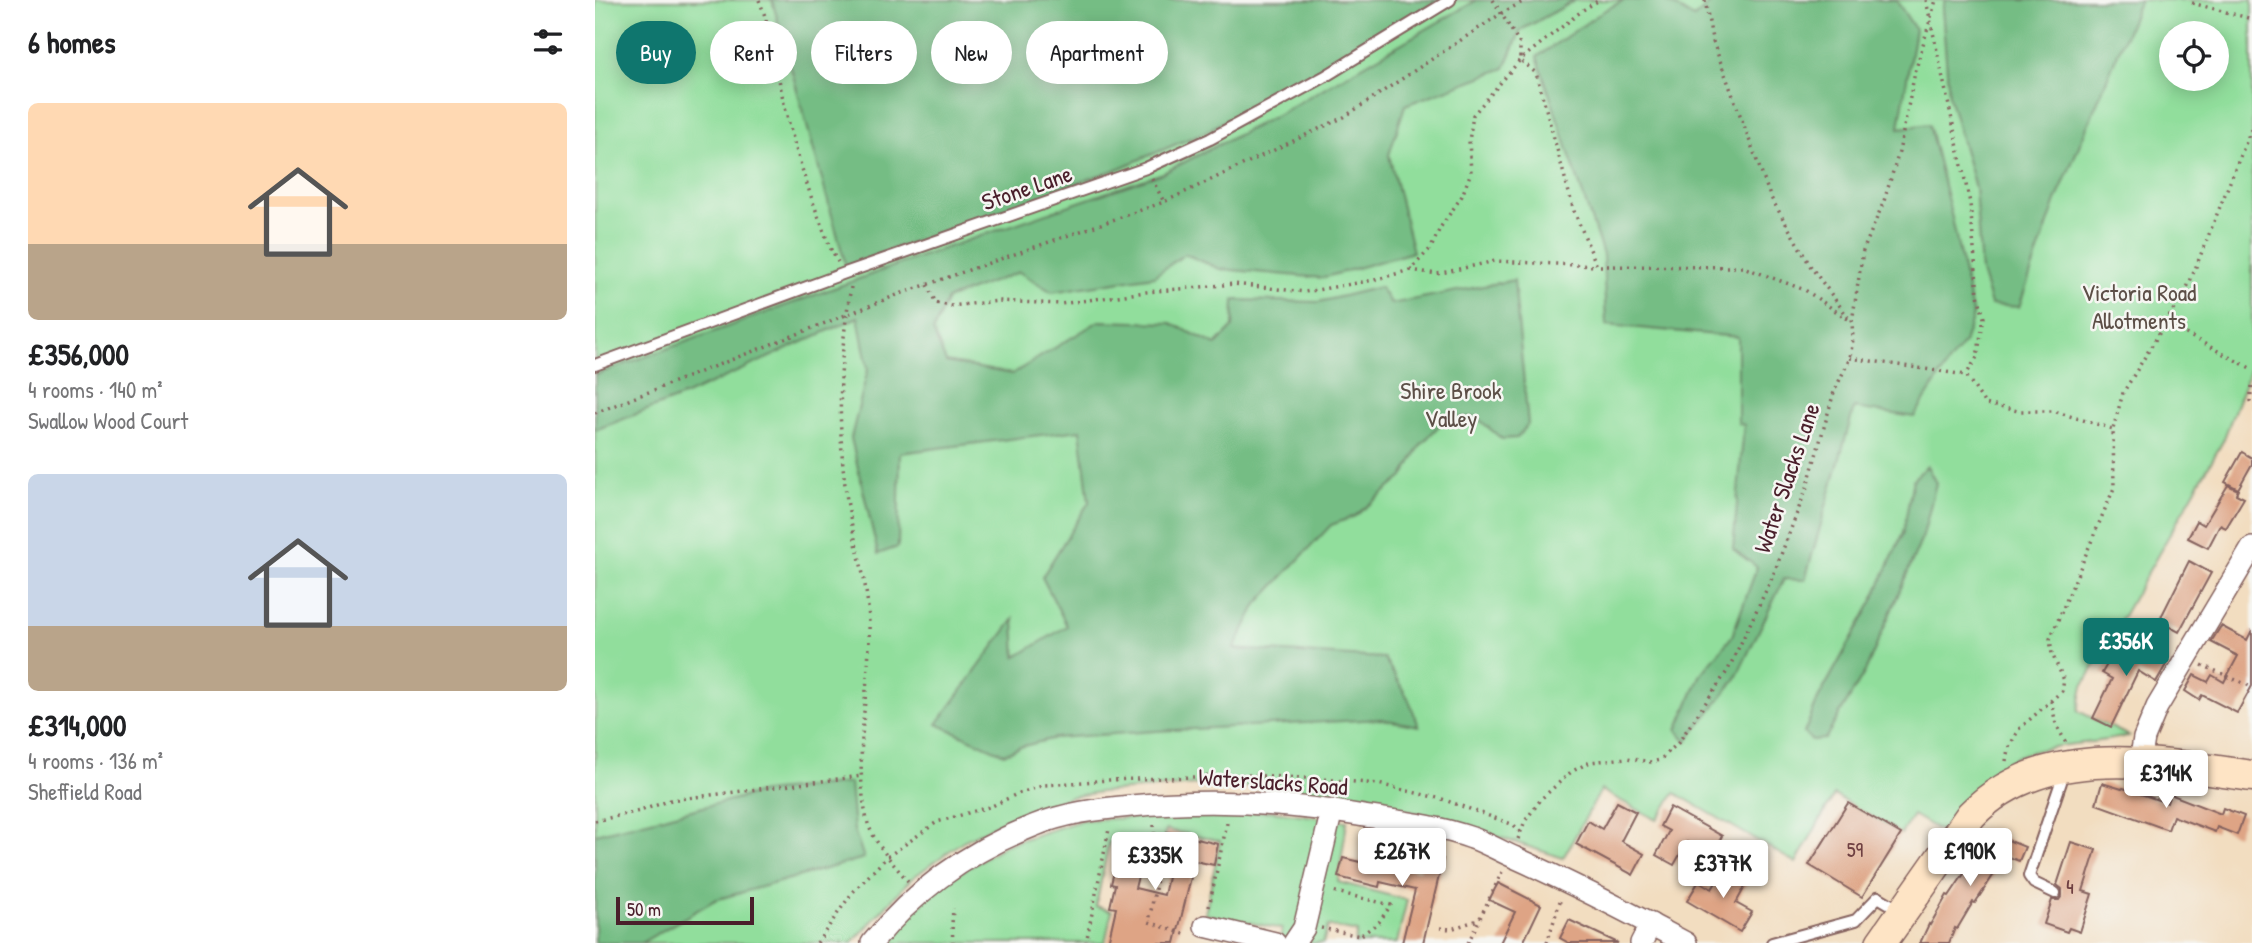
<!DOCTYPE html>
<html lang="en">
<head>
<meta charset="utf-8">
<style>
	:root { --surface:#fff; --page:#f2f2f2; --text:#202124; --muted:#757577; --accent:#0f766e }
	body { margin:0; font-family:"Patrick Hand",sans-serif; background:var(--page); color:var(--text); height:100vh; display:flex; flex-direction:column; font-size:26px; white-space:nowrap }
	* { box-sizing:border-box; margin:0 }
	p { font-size:23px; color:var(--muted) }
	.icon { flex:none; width:38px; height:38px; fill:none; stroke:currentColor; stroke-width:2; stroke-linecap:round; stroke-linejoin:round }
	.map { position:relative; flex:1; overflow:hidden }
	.sheet { display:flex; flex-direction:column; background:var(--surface); width:595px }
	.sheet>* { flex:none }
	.top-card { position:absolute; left:21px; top:21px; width:665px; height:63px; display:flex; gap:14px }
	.buttons { position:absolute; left:1564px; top:21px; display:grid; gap:14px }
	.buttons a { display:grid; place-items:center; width:70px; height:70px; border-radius:50%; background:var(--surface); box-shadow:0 4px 18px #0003; font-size:35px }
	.scale { position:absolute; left:21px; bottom:18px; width:138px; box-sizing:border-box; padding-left:7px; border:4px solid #4a1f2b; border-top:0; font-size:19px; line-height:24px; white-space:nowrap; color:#4a1f2b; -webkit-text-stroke:5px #f6f6f2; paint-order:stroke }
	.price { position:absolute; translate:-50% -60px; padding:0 16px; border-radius:7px; background:#fff; color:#222; font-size:23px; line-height:46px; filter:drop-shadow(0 2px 4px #0008) }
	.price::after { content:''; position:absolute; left:50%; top:42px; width:21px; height:16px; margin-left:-10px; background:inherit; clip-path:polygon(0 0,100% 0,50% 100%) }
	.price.on { background:var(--accent); color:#fff }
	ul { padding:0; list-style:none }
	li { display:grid; align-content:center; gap:14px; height:371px; padding:0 28px }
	li span { display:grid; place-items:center; height:217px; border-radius:10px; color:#555 }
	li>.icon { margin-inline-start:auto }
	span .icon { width:126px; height:126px; fill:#fffc; stroke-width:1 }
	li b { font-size:30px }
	h2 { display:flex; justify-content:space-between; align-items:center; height:84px; padding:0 28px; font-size:30px }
	.tag { padding:0 24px; border-radius:32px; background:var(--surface); box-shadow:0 4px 18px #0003; font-size:24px; line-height:63px }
	.tag.on { background:var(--accent); color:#fff }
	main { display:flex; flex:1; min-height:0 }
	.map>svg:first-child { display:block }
	.green { fill:#91de9c; stroke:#6e7e64; stroke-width:2; fill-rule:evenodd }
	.forest { fill:#74bd84; stroke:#5f6e58; stroke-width:2 }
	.building { fill:#dea485 }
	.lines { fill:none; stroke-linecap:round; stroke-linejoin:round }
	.service-casing { stroke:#85625f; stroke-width:14 }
	.minor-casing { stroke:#85625f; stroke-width:24 }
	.secondary-casing { stroke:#85625f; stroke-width:33 }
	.path { stroke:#85625f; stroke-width:3.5; stroke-dasharray:2 5; stroke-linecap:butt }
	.service { stroke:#fff; stroke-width:10 }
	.minor { stroke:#fff; stroke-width:21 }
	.secondary { stroke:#fee4c5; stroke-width:30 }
	.labels { text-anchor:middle; stroke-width:5; stroke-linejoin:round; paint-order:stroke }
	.number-label { font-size:21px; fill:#6f4042 }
	.street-label { font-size:24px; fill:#4a1f2b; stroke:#f6f6f2 }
	.park-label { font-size:24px; fill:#5c4f47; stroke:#f6f6f2 }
</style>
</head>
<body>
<main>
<section class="sheet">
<h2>6 homes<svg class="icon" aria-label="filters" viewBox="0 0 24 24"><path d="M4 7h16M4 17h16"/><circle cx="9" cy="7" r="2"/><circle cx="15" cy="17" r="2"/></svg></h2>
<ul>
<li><span style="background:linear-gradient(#ffd9b3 65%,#b9a48a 0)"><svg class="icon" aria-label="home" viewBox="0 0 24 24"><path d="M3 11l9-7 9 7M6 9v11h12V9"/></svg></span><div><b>£356,000</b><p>4 rooms · 140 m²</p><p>Swallow Wood Court</p></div></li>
<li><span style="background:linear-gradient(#c9d6e8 70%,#b9a48a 0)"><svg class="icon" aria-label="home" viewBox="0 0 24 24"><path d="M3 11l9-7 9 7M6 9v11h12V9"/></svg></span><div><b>£314,000</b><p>4 rooms · 136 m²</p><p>Sheffield Road</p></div></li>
</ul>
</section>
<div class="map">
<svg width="1657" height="943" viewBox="0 0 1657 943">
	<rect width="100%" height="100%" fill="#f6f6f2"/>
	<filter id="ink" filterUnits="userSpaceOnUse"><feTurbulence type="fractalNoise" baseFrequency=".0143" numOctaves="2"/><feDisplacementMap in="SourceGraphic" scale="14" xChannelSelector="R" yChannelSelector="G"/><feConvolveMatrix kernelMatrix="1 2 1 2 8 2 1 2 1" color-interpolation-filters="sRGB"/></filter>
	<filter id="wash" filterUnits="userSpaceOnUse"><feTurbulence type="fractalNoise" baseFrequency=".00686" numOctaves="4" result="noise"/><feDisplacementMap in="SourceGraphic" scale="28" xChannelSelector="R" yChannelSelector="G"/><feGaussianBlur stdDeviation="1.57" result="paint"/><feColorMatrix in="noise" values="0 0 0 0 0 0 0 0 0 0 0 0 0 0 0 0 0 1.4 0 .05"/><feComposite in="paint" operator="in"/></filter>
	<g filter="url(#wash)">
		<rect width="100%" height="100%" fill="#f2ddc0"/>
		<g class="green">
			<path d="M0,0h1657v364l-29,77 -140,245 -5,25 51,25c-36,8 -76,7 -111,20 -19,8 -60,58 -76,76l-29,-17 -12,19 -67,-39 -38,68 -121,-70 -18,27 -56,-30 -38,68 -104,-34 -98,-25 -31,-5 -118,-10 -112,8 -30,5 -52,17 -55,27 -52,38 -59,64h-257zM1577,33h45v46h-45z"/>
			<path d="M678,811l74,10 -9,61 69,18 -10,43h-42l2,-11 -29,-6 -5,17h-43l2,-14 -77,-15 15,-73 -54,-11 -7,22 -50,-10 -13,64 16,5 -7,32h-225l63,-60 62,-38 77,-25z"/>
		</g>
		<g class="forest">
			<path d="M177,0h666l-93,56 -140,76 -88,37 -271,97z"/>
			<path d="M882,0h99l-55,30 -16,38 -100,37 -16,50 24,97 -91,26 -102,-9 -35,-15 -31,22 -102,16 -33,-20 -72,27 -14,32 13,31 66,12 87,-53 72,2 45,22 17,-18 1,-27 85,2 61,-15 11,17 123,-24 14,144 -11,14 -15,1 -26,-22 -30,1 -26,28 -17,31 -48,39 -24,9 -74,79 -23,45 150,9 24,40 11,28 -38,-7 -225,12 -101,7 -35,9 -16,7 -67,-30 77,-105 2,38 51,-31 -25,-49 47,-75 -9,-72 -180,23 -2,94 -20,7 -27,-116 17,-69 -10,-52 -172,78 -91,35v-55l313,-114 255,-88 112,-57z"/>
			<path d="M1029,0h40l30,18 20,-18h182l19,29 -16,99 30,-4 23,94 21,98 -9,27 -15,19 -35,55 -60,-9 -49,172 -21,-1 -49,101 -48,61 -10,-11 23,-54 32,-40 25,-69 -24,-18 11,-124 -6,-2v-86l-132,-12 -3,-70 -66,-198 68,-47z"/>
			<path d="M1350,0h195l-84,201 -37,106 -28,-2 -10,-33 -6,-84 -26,-92 -7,-87z"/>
			<path d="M1332,466l9,17 -13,53 -57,134 -41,69 -13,1 -8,-7 14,-34 54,-97 31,-69 10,-54z"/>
			<path d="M255,783l4,47 10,28 -149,42 -74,43h-46v-109l168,-42z"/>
		</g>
		<g id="blocks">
			<g class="building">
				<path d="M1647,452l10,6v6l-14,25 -13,-7z"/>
				<path d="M1633,485l10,5 -2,4 8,4 -18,30 -6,-3 -12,23 -20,-10 9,-17 7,4z"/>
				<path d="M1594,561l22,12 -32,59 -20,-11z"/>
				<path d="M1626,626l26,14 5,-10v56l-15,27 -35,-18 -3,5 -14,-9 9,-16 14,7 4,-7 12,7 14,-26 -27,-14z"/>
				<path d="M1538,641l35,20 -12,21 -18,-11 -27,56 -18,-9 19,-39 -10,-6 15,-26 10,5z"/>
				<path d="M1507,783l20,6 1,-1 44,15 3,-9 51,20 2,-6 21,8 -7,19 -20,-8 -2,5 -42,-16 -5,14 -72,-26z"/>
				<path d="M1022,802l19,10 -15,29 23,13 -11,21 -57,-31 12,-23 14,8z"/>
				<path d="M1253,803l53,31 -39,63 -53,-32z"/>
				<path d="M1075,807l52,29 -11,20 -24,-14 -13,23 -18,-10 13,-24 -9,-5z"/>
				<path d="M572,832l51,12 -4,21 -19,-4 -20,82h-67l8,-35 -6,-1 5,-22 -4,-1 10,-41 24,6 -10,39 29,7 9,-40 -11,-3z"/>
				<path d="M1393,832l37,15 -6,14 -13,-5 -31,47 -2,-1 -16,27 -2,-1 -6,15h-29l9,-19 1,1 17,-30 2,1 33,-49z"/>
				<path d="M1476,842l25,8 -13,41 9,3 -12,38 -11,-4 -2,4 -23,-8 8,-24h7l3,-4v-7l-5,-4z"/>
				<path d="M828,855l20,4 -20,84h-21l13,-53 -35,-8 -1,5 -41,-10 5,-19 38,9 1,-5 37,9z"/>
				<path d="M1129,869l23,14 -11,20 16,9 -12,20 -53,-31 12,-20 13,8z"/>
				<path d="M903,883l43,22 -18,38h-23l15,-31 -26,-12z"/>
				<path d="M974,920l49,23h-49l-9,-5z"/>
			</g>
		</g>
	</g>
	<g filter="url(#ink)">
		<use href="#blocks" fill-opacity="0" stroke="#85625f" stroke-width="2"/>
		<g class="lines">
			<defs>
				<g id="service">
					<path d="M0,365l250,-92 301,-105 64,-29 114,-62 126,-77"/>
					<path d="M1460,893l-21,-10 -5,-7 32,-94 -3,-11"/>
					<path d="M1177,943l84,-23 22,-23 22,13"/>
				</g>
				<g id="minor">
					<path d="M1545,763l4,-25 13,-31 95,-159"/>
					<path d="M610,926l70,17"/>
					<path d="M277,943c43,-53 97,-92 161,-117 31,-13 65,-17 98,-20 77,-7 152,-4 227,9 38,6 78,10 114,23 15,5 29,14 44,20 58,26 114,55 170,85"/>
					<path d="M699,943l10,-15 28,-118"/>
					<path d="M1046,943l10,-19"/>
				</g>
				<path id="secondary" d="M1286,943l90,-128c72,-75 189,-52 281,-39"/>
			</defs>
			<use href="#service" class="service-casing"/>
			<use href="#minor" class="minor-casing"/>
			<use href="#secondary" class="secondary-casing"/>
			<g class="path">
				<path d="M164,0c14,34 16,63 24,99 12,52 29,104 49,153l6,10"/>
				<path d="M898,0l27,44v16l16,13 38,138 23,55 146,1 62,23 47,32"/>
				<path d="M1110,0l7,39 58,157 41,71 37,50"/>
				<path d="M1331,0l44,203 8,92 6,23 -7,39 -11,18"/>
				<path d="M1597,3l60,16"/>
				<path d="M557,179l12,23"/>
				<path d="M815,270l27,4 58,-13 102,5"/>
				<path d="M332,285l9,18 15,3 48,-5 61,3 86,-12 88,-8 71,8 69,-12 36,-10 21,-22 9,-20 22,-32 9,-24 -2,-31 4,-26 47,-55 63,-50 16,-10"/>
				<path d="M256,287c-12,68 -14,137 -5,206 6,45 22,84 23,131 2,65 -17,131 -2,196 5,21 28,46 41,61"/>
				<path d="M1572,324l85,45"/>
				<path d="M1255,358l116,17 19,29 33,7h35l60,18"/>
				<path d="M1657,386l-2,15 2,4"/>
				<path d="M0,413l302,-118 267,-93 180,-85 158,-104 24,-13"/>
				<path d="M1607,665l50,22"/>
				<path d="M1456,701l5,23 11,21"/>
				<path d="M1411,761l2,-12 11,-20 43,-38 2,-11 -12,-26 -2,-15 64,-151 -1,-59 10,-36 66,-109 63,-157"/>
				<path d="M0,821l45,-10 31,-11 191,-24"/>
				<path d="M559,825l3,53 -8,44 38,13"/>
				<path d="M923,839l7,-18 17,-23 29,-26 19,-10 37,-4 24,4 9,-2 18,-17 50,-73 44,-92 35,-91 27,-95 16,-34 3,-19 -1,-17 11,-71 21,-50 15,-49 16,-80 21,-72"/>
				<path d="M614,907l18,-84"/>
				<path d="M726,928l39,8 19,-14 12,-17 -59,-14"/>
				<path d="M845,928l11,1 27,-9"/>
				<path d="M222,943l35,-50 35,-36 50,-35 55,-16 25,-12 28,-9 64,-5 137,-5 77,4 55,5 64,15 72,26 6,7"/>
				<path d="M358,943l-1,-18 1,-17"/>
				<path d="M491,943l23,-114"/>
				<path d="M873,943l34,-71"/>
				<path d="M952,943l13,-42"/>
			</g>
			<use href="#service" class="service"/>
			<use href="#minor" class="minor"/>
			<use href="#secondary" class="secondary"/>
		</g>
	</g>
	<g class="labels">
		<g class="number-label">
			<text x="1260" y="857">59</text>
			<text x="1475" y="894">4</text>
		</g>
		<g class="street-label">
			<text transform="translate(432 188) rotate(-19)" y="8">Stone Lane</text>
			<text transform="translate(1192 478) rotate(-71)" y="8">Water Slacks Lane</text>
			<text transform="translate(678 782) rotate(4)" y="8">Waterslacks Road</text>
		</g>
		<g class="park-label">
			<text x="1544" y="301">Victoria Road<tspan x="1544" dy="28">Allotments</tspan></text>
			<text x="856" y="399">Shire Brook<tspan x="856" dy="28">Valley</tspan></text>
		</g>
	</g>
</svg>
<div class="buttons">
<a><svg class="icon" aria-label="locate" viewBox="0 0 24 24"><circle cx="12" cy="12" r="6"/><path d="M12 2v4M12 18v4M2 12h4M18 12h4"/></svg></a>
</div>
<div class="scale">50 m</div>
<b class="price on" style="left:1531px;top:678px">£356K</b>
<b class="price" style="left:1571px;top:810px">£314K</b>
<b class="price" style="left:807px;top:888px">£267K</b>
<b class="price" style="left:1375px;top:888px">£190K</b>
<b class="price" style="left:560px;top:892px">£335K</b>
<b class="price" style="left:1128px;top:900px">£377K</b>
<div class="top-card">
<a class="tag on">Buy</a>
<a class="tag">Rent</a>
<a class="tag">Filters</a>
<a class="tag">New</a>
<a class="tag">Apartment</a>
</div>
</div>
</main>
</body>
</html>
